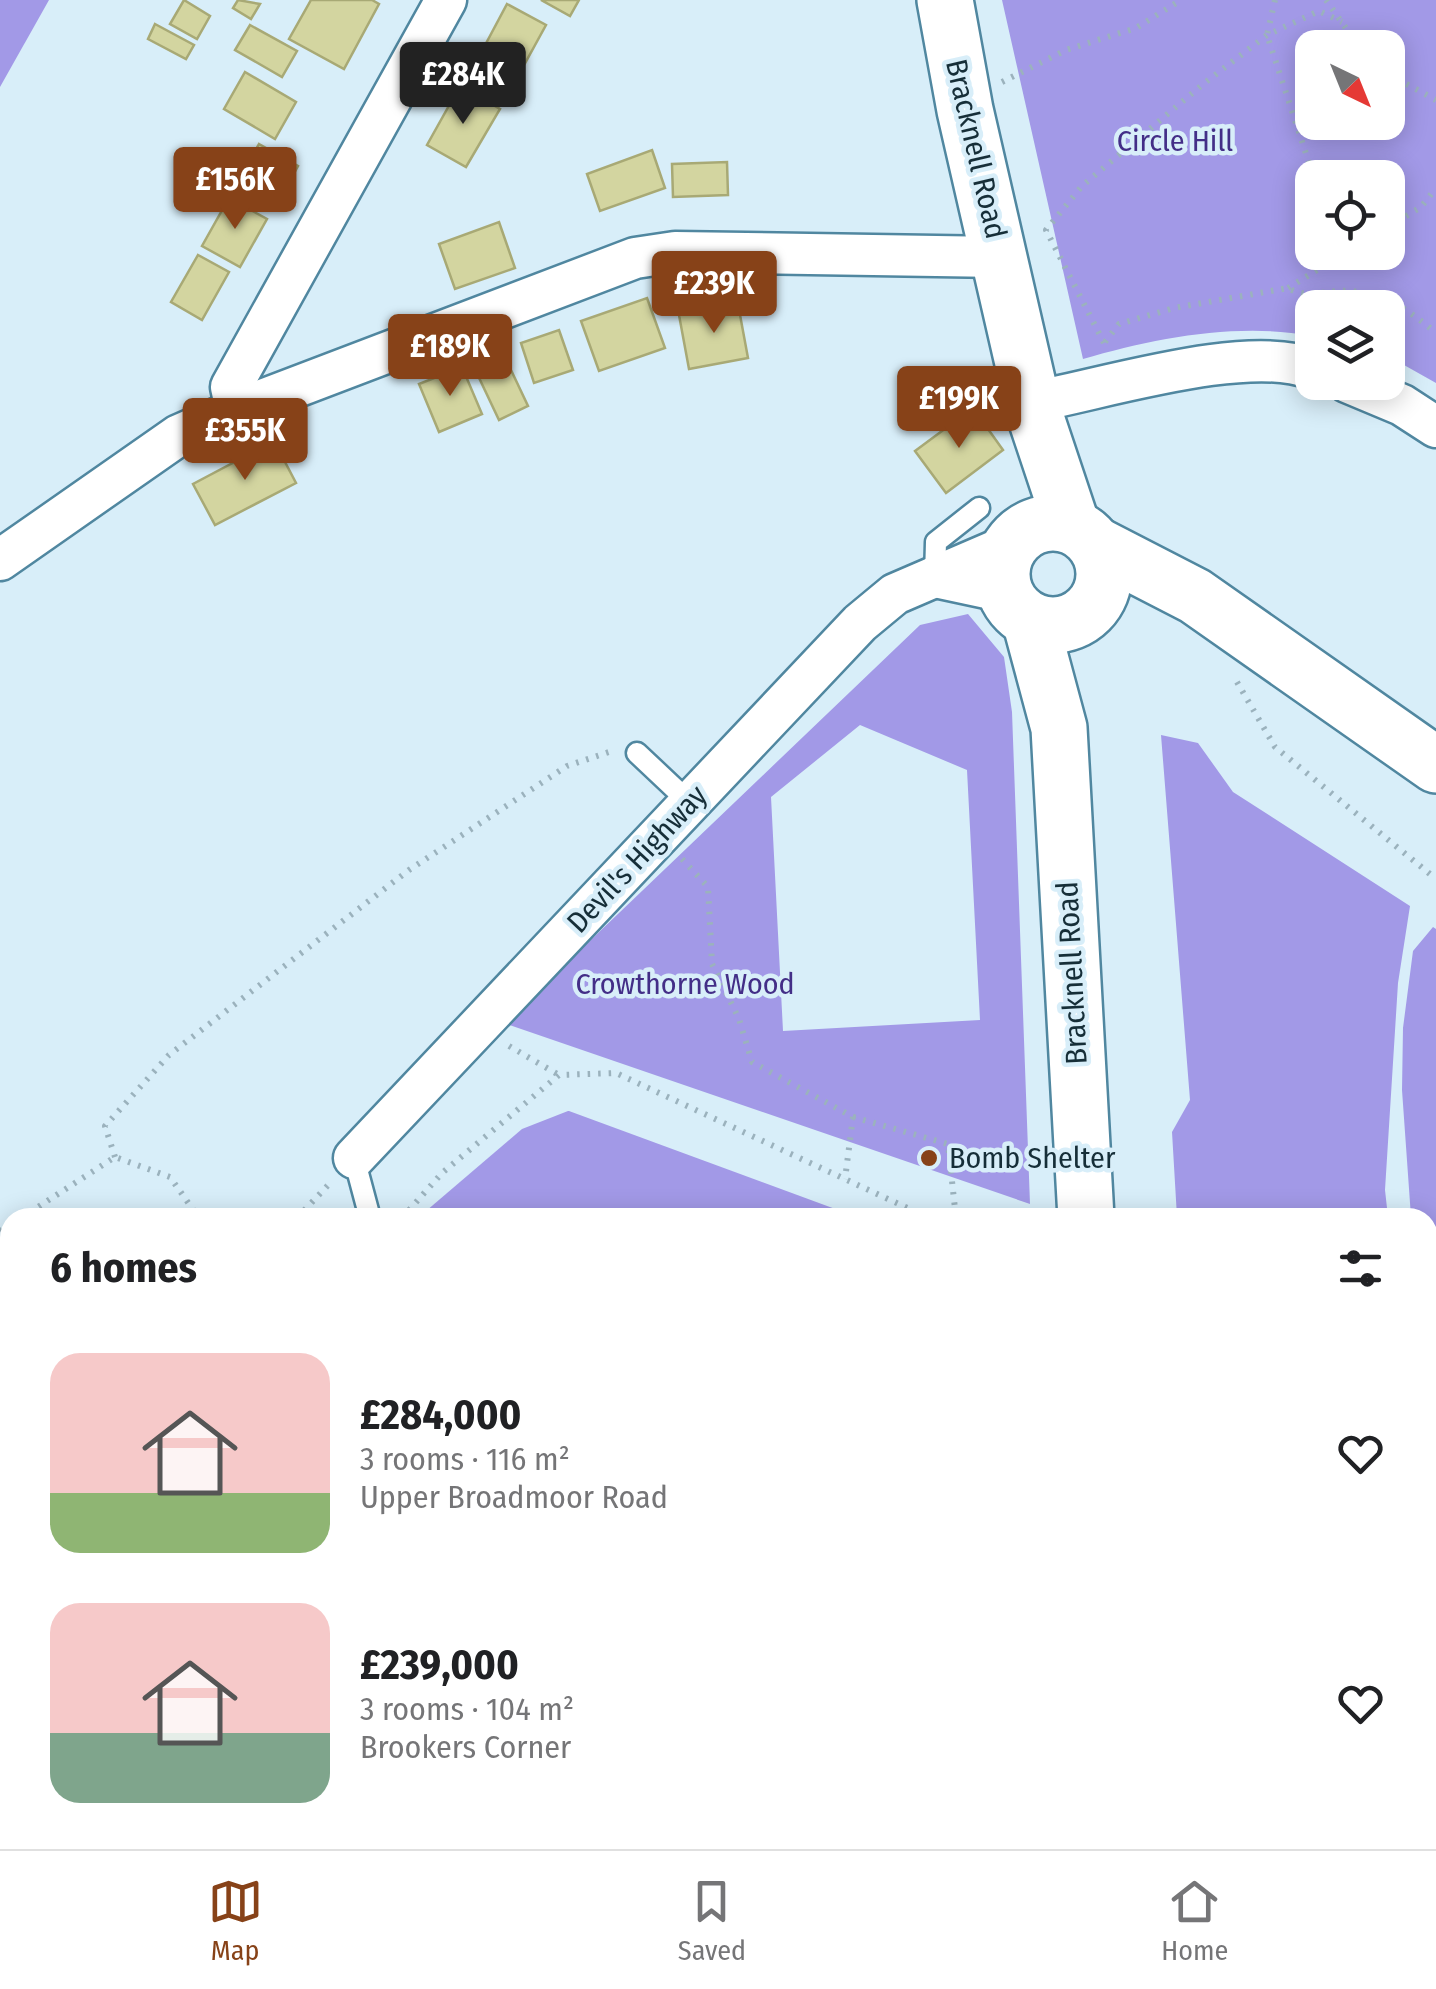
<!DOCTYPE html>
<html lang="en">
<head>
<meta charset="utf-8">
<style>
	:root { --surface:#fff; --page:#f6f6f6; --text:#202124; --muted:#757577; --line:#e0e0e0; --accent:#874218 }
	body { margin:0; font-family:"Fira Sans Condensed",sans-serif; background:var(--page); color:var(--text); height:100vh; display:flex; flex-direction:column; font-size:38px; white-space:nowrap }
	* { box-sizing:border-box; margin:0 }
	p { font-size:32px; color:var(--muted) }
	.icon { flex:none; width:55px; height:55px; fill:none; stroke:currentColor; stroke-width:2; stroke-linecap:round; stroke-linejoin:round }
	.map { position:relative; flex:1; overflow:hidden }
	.drawer { position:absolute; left:0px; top:1208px; width:1438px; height:642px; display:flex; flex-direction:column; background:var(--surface); border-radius:30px 30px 0 0; box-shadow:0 5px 25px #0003 }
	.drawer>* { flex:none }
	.needle { width:65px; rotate:137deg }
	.buttons { position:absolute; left:1295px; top:30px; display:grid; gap:20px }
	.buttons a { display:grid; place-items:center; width:110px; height:110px; border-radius:20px; background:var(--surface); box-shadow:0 5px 25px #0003; font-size:50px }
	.price { position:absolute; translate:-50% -85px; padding:0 22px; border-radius:10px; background:var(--accent); color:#fff; font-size:32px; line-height:65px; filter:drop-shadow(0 2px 5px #0008) }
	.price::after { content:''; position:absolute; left:50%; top:60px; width:30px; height:22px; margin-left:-15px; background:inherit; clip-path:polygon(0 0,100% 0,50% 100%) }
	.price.selected { background:#222; color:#fff }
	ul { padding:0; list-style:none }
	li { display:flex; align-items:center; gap:30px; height:250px; padding:0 50px }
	li span { display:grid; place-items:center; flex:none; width:280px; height:200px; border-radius:30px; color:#555 }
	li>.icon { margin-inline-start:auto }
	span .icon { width:120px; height:120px; fill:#fffc; stroke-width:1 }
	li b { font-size:42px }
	h2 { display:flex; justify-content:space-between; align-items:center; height:120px; padding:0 50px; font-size:42px }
	.tabs { display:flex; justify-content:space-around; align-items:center; height:140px; border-top:2px solid var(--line); background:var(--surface); font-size:28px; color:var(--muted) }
	.tabs a { display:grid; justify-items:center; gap:5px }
	.tabs .selected { color:var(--accent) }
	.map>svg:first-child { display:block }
	.forest { fill:#a299e7; fill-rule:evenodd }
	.building { fill:#d3d5a0; stroke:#a8a975; stroke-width:2.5 }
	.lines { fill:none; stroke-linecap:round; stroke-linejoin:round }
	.lane-casing { stroke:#5087a0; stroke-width:25 }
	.street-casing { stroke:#5087a0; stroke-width:45 }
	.secondary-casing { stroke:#5087a0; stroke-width:60 }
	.path { stroke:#9bb2bd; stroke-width:6; stroke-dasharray:2.5 8; stroke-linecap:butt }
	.lane { stroke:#fff; stroke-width:20 }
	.street { stroke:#fff; stroke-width:40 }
	.secondary { stroke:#fff; stroke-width:55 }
	.poi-dot { fill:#874218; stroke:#d8eef9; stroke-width:4 }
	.labels { text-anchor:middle; stroke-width:9; stroke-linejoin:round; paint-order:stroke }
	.park-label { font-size:30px; fill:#432e87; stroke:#d8eef9 }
	.street-label { font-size:30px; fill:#162e38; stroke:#d8eef9 }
	.poi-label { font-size:30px; fill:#162e38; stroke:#d8eef9; text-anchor:start }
</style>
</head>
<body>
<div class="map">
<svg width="1436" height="1849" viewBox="0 0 1436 1849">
	<rect width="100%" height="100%" fill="#d8eef9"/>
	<g class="forest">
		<path d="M0,0h49l-49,87z"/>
		<path d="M1002,0h434v383l-48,-27v-48h-76v28c-74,-14 -157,2 -229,23zM1312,48h76v74h-76zM1312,178h76v74h-76z"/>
		<path d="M968,614l36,43 8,55 18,492 -526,-181 416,-398zM860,725l107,45 13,250 -197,11 -12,-234z"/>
		<path d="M1161,735l37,8 35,49 177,114 -12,77 -13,207 3,27h-211l-5,-85 18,-32z"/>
		<path d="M1433,927l3,2v494l-8,-69v-136l-17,-1 -9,-127 1,-62 10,-77z"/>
		<path d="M568,1111h1l288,106h-438l103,-88z"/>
		<path d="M10,1389v91l-10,10v-98z"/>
		<path d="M1428,1576l8,75v198h-219l-1,-9h212z"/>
		<path d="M10,1644v116l-10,28v-134z"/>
		<path d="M10,1795v45h795l-3,9h-802v-30z"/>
		<path d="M890,1840h153l1,9h-158z"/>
	</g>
	<g class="building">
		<path d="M184,0l26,16 -13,23 -27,-15z"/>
		<path d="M238,0l22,4 -9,15 -18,-11z"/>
		<path d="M311,0h61l7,4 -35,65 -55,-30z"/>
		<path d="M541,0h38l-9,16z"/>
		<path d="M507,4l39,21 -34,62 -38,-21z"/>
		<path d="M155,24l39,21 -8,14 -38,-20z"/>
		<path d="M250,25l47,26 -15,26 -47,-27z"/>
		<path d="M245,72l51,30 -21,37 -51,-30z"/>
		<path d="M460,86l40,23 -34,58 -39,-22z"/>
		<path d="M259,144l39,22 -24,44 -40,-22z"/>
		<path d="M652,150l13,38 -65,23 -13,-37z"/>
		<path d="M727,162l1,33 -55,2 -1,-33z"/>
		<path d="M229,198l38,21 -27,48 -38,-21z"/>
		<path d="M499,222l16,46 -60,21 -16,-45z"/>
		<path d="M198,255l31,17 -27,48 -31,-18z"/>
		<path d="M647,298l18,50 -66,23 -18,-50z"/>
		<path d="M738,304l10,54 -59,11 -10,-54z"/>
		<path d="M559,330l14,40 -39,13 -13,-40z"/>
		<path d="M502,351l26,55 -29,14 -26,-55z"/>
		<path d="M462,367l20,47 -43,18 -20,-48z"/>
		<path d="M973,408l30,42 -57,43 -31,-42z"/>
		<path d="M274,441l22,42 -81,42 -22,-41z"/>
	</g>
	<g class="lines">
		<defs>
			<g id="lane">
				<path d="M935,577l1,-35 43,-34"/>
				<path d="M637,753l53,50"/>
				<path d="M354,1158l16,60"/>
			</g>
			<g id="street">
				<path d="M1347,382l55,23 34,22"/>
				<path d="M1032,402c71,-13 216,-59 280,-33"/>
				<path d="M236,410l-5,-23 215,-387"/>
				<path d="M0,560l179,-125 57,-25 399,-152 40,-6 325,5"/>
				<path d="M935,577l70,15"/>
				<path d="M354,1158l506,-535 35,-29 116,-50"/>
			</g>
			<g id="secondary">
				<path d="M945,0l20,110 70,305 37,111"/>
				<circle cx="1053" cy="574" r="51"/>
				<path d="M1096,545l99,51 241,169"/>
				<path d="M1030,620l29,108 27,490"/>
				<path d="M1127,1840l1,9"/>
			</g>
		</defs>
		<use href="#lane" class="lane-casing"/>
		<use href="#street" class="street-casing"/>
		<use href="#secondary" class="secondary-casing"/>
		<g class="path">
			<path d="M1275,0l-8,35 47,143"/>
			<path d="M1326,0l34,48"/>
			<path d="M1388,74l48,26"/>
			<path d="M1002,82l64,-32 70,-22 45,-28"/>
			<path d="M1388,227l33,-20 15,-19"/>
			<path d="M1288,288l58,-36"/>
			<path d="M1105,342l14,-18 55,-16 114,-20c20,12 40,1 63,3 35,3 59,20 85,42"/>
			<path d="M1104,343l-58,-113 36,-44 120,-101 65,-50 52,-24 23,11"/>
			<path d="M1237,682l38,65 161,132"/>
			<path d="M682,859l26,28 4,77 27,55 13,43 101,55 -8,62"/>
			<path d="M509,1046l50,29"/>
			<path d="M853,1117l95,27 8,74"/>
			<path d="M115,1157l-10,-31 64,-71 240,-185 158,-104 45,-15"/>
			<path d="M21,1218l94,-61 55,20 29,41"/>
			<path d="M297,1218l35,-37"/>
			<path d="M402,1218l40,-45 117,-98 57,-2 313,145"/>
			<path d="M0,1231l10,-6"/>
			<path d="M0,1529l10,-10"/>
			<path d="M0,1797l10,-20"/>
			<path d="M384,1840l1,9"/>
			<path d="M848,1849l4,-9"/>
		</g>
		<use href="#lane" class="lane"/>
		<use href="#street" class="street"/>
		<use href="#secondary" class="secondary"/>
	</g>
	<circle class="poi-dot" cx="929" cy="1158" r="10"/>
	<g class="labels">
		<g class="park-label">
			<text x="1175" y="151">Circle Hill</text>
			<text x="685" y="994">Crowthorne Wood</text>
		</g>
		<g class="street-label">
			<text transform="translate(976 149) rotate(77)" y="10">Bracknell Road</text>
			<text transform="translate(637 859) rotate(-47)" y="10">Devil's Highway</text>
			<text transform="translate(1072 973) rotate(-93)" y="10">Bracknell Road</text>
		</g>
		<g class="poi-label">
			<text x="949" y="1168">Bomb Shelter</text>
		</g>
	</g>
</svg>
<div class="buttons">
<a><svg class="needle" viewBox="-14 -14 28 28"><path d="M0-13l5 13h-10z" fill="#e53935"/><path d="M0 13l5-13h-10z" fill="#757577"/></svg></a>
<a><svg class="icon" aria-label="locate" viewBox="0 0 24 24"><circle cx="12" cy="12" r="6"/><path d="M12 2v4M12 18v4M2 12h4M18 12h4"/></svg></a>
<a><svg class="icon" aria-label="layers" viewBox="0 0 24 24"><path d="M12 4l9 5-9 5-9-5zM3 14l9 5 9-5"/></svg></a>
</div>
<b class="price selected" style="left:463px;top:127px">£284K</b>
<b class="price" style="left:235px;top:232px">£156K</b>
<b class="price" style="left:714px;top:336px">£239K</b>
<b class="price" style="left:450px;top:399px">£189K</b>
<b class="price" style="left:959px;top:451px">£199K</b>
<b class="price" style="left:245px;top:483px">£355K</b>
<section class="drawer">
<h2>6 homes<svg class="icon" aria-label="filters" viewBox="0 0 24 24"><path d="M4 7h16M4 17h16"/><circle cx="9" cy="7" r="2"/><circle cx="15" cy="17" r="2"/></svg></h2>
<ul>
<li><span style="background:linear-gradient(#f6c9c9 70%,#8fb573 0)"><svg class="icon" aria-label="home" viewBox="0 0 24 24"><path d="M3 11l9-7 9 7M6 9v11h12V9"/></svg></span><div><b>£284,000</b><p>3 rooms · 116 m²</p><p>Upper Broadmoor Road</p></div><svg class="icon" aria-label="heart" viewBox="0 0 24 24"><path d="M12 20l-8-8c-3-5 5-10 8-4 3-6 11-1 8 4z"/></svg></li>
<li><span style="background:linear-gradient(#f6c9c9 65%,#7fa58c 0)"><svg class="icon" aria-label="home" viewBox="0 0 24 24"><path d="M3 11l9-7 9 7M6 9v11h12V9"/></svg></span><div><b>£239,000</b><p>3 rooms · 104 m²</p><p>Brookers Corner</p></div><svg class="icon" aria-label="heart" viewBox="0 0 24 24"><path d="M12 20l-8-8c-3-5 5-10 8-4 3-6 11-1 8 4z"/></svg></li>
</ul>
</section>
</div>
<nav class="tabs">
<a class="selected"><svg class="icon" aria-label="map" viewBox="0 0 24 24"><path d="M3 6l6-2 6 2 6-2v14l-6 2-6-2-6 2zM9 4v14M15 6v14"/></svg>Map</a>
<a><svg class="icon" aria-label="saved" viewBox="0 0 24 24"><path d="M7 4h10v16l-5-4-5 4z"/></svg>Saved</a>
<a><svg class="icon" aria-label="home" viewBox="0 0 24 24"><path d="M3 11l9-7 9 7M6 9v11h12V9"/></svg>Home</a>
</nav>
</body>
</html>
